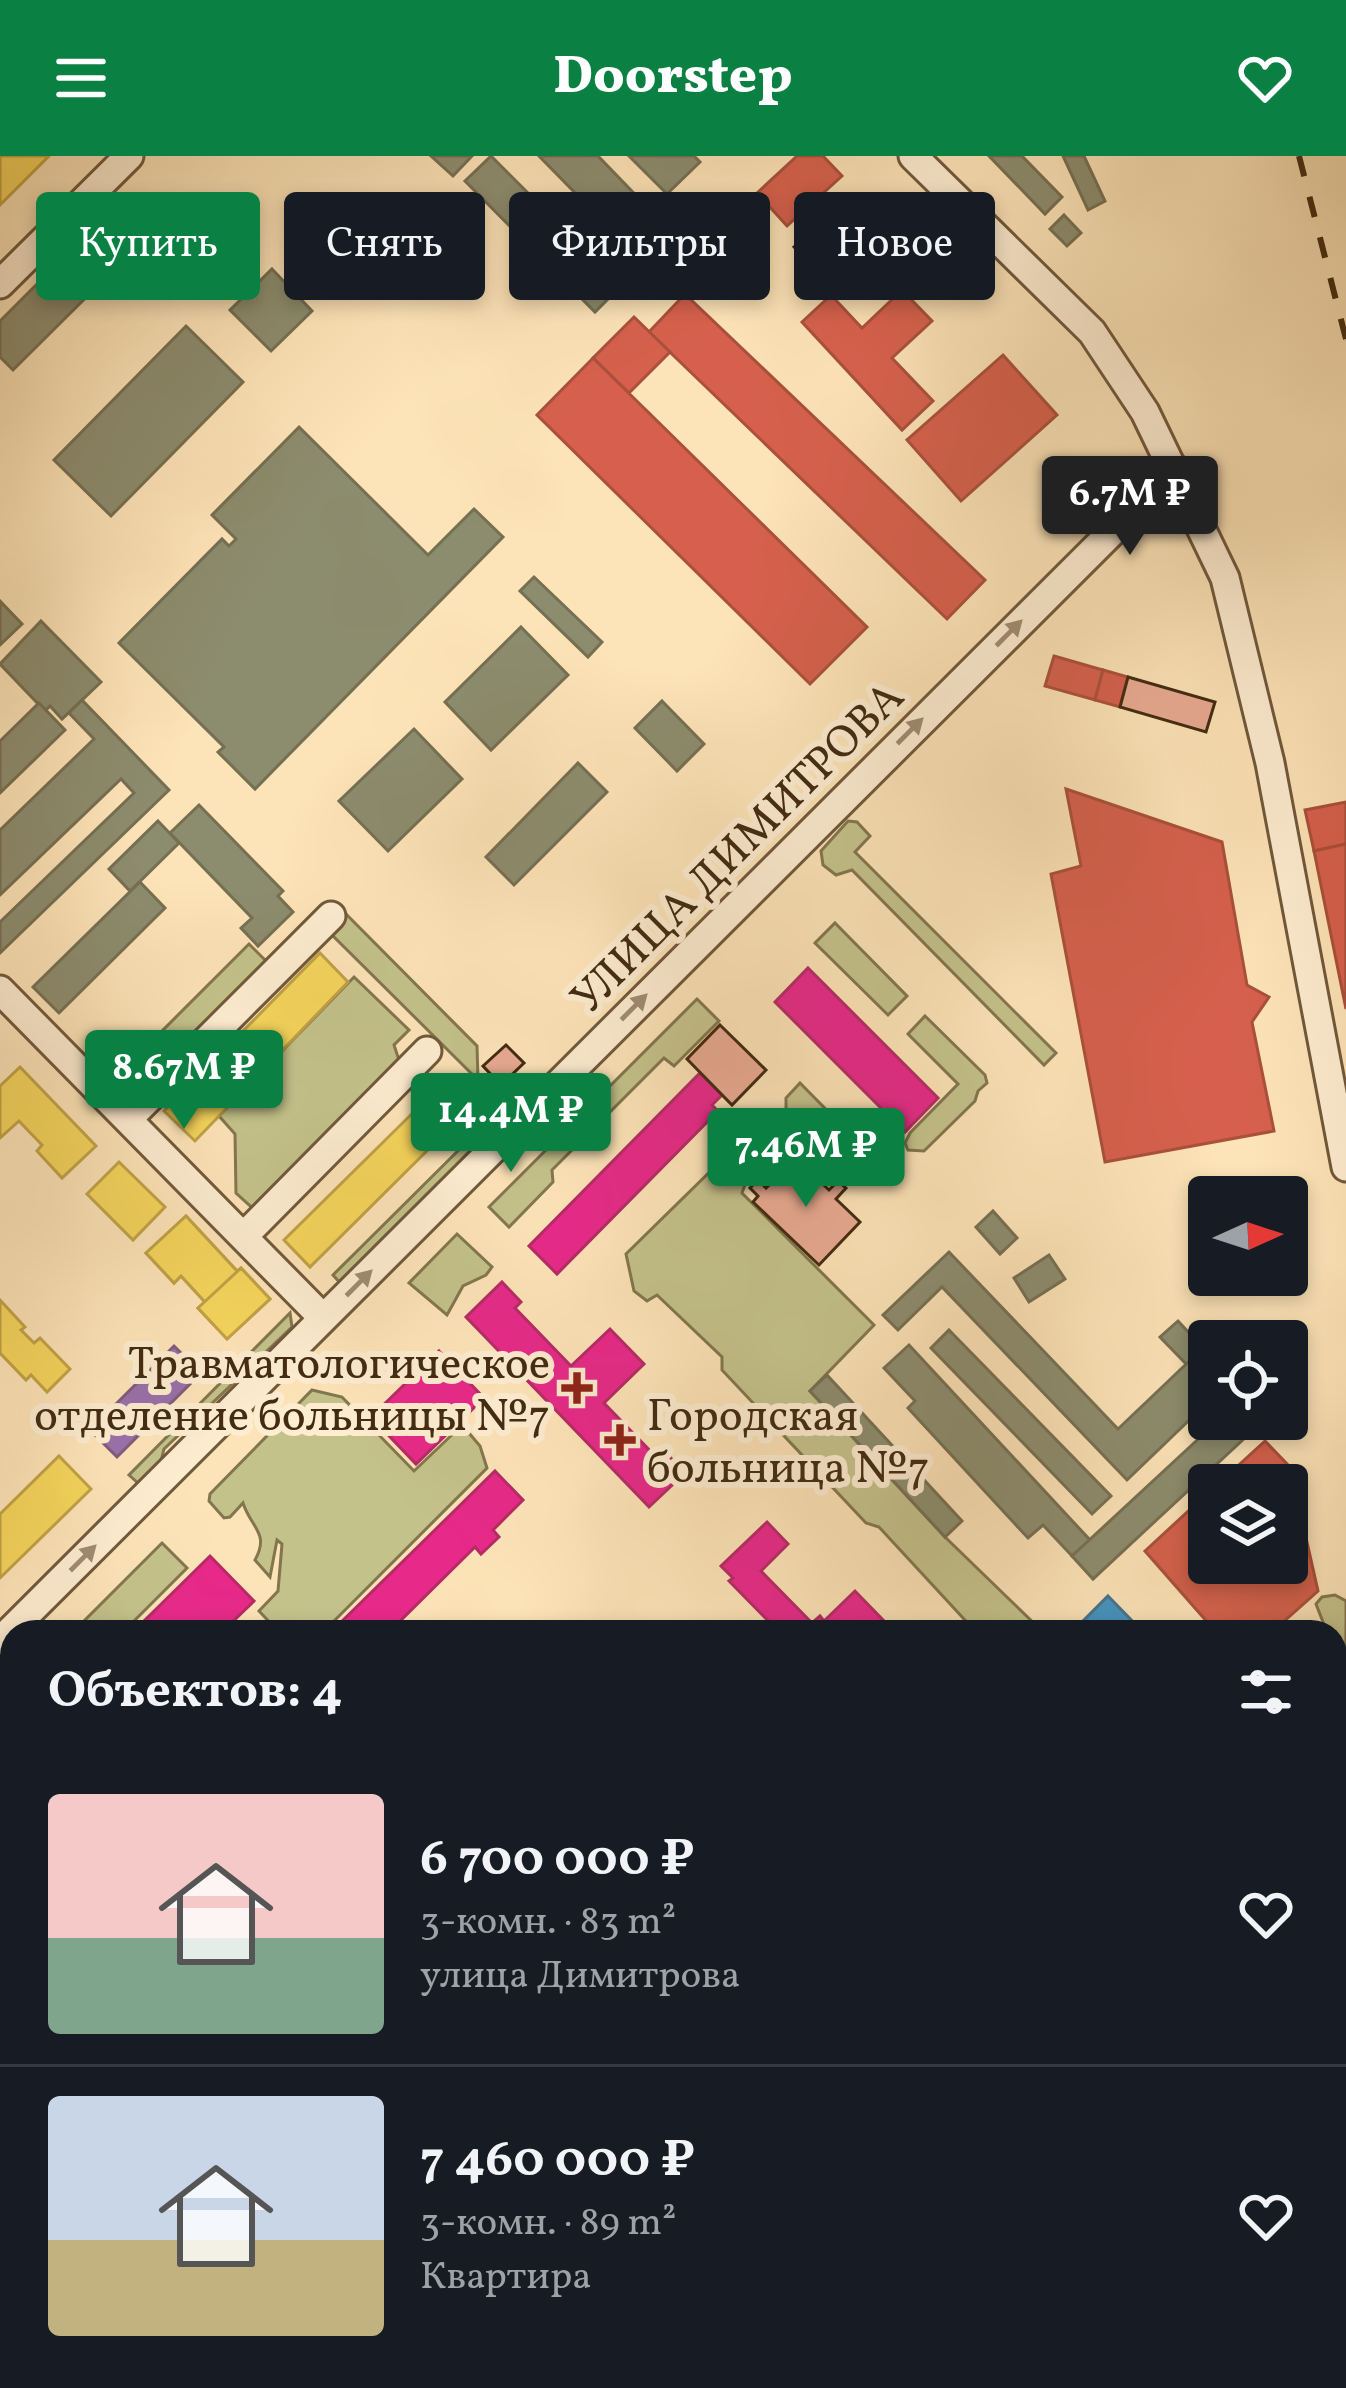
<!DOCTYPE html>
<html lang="ru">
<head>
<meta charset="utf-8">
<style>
	:root { --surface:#171b24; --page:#20242c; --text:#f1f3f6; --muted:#9ea1a6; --line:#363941; --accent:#0b8043 }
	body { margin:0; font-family:Vollkorn,serif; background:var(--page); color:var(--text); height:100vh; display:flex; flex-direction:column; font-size:45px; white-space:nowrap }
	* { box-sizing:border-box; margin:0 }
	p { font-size:39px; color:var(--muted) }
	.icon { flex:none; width:66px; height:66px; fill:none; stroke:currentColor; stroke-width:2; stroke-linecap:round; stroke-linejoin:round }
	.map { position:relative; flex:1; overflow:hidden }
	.panel { position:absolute; left:0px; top:1464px; width:1347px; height:768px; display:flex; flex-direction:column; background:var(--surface); border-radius:36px 36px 0 0; box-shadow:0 6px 18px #0003 }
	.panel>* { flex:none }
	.hud { position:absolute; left:36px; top:36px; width:1275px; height:108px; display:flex; gap:24px }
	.needle { width:78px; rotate:87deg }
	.fabs { position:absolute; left:1188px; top:1020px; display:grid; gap:24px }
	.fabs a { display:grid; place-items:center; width:120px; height:120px; border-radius:12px; background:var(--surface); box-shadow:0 6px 18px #0003; font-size:60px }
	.price { position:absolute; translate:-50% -102px; padding:0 27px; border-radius:12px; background:var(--accent); color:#fff; font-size:39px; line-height:78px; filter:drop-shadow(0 3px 6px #0008) }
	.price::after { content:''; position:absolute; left:50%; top:72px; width:36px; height:27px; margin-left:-18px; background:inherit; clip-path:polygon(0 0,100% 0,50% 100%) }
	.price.active { background:#222; color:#fff }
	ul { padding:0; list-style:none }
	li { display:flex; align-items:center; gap:36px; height:300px; padding:0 48px }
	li+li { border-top:3px solid var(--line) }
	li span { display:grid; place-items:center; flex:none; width:336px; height:240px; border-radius:12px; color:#555 }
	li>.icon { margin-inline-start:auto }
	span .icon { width:144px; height:144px; fill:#fffc; stroke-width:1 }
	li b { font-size:51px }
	h2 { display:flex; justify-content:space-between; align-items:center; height:144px; padding:0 48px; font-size:51px }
	.tag { padding:0 42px; border-radius:12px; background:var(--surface); box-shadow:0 6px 18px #0003; font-size:42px; line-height:108px }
	.tag.active { background:var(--accent); color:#fff }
	header { display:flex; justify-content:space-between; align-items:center; height:156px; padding:0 48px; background:var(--accent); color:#fff; font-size:54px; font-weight:800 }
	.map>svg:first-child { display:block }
	.green { fill:#c4c28b; stroke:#83764e; stroke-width:3 }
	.homes { fill:#f6d55c; stroke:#c0a246; stroke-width:3 }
	.shops { fill:#d6604d; stroke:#aa503b; stroke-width:3 }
	.offices { fill:#9970ab; stroke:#7f5b7d; stroke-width:3 }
	.schools { fill:#4393c3; stroke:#43748e; stroke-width:3 }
	.health { fill:#e7298a; stroke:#b62a66; stroke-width:3 }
	.industry { fill:#8c8c6e; stroke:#766f52; stroke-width:3 }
	.building { fill:#e9aa93; stroke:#422b11; stroke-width:3 }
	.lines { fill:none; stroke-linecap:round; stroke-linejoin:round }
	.minor-casing { stroke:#71593b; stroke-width:33 }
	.highway-casing { stroke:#422b11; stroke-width:45 }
	.minor { stroke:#feedd1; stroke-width:27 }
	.highway { stroke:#eec27c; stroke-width:39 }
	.tram { stroke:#422b11; stroke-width:3 }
	.rail { stroke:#422b11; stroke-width:6; stroke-dasharray:21 21; stroke-linecap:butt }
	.oneway { fill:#a08c71 }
	.poi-dot { fill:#8f2418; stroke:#feedd1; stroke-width:4.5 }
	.labels { text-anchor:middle; stroke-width:12; stroke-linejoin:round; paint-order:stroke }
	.street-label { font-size:45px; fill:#422b11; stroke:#feedd1 }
	.poi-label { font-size:45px; fill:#422b11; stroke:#feedd1; text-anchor:end }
</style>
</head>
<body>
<header><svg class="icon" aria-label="menu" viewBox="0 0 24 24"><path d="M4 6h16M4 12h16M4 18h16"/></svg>Doorstep<svg class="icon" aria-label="heart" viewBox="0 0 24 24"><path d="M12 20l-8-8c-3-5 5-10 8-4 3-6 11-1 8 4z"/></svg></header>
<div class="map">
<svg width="1346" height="2232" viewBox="0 0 1346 2232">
	<rect width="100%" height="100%" fill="#fde4b8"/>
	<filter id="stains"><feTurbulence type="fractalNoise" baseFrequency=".00167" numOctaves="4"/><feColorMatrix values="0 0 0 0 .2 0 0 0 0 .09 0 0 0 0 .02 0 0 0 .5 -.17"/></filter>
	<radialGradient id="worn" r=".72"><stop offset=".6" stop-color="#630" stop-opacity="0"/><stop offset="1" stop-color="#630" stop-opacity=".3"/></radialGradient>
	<g class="green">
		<path d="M848,665l9,1 13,14 -15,16 201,201 -12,12 -192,-195 -16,5 -13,-10 -2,-14z"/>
		<path d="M347,759l130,131 1,34 -148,-147z"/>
		<path d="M835,767l72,73 -19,19 -73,-72z"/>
		<path d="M249,788l20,20 -134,135 -20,-21z"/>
		<path d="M354,821l55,53 -15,15 8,24 -143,145 -23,-21 -1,-59 -16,-18z"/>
		<path d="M697,843l22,22 -45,45 -10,-8 -112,112 1,12 -44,45 -20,-20z"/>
		<path d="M925,860l60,59 2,8 -9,8 -3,10 -51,50 -16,-1 -3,-7 5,-10 48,-49 -50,-50z"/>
		<path d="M800,927l72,73 -16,13 -19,-1 -51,-49v-21z"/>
		<path d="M492,961l11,11 -160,158 -10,-11z"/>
		<path d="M726,1000l21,23 -5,14 132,132 -64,66 135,146 98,95h-67l-97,-105 -13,-4 -144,-153v-13l-65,-62 -10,6 -13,-10 -8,-37z"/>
		<path d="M457,1078l35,33 -6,8 -23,11 -16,29 -38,-32z"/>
		<path d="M290,1157l2,14 -128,122 -3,12 -22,23 -10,-9z"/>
		<path d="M312,1234l30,7 72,74 43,-41 11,2 12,14 7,22 -164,164h-44l-20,-21 19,-20 4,-47 -5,-4 -7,37 -15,-17c15,-27 -4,-32 -12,-57l-13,14 -6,1 -15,-17 1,-7z"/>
		<path d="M162,1387l25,25 -52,52 10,12h-66l-3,-3z"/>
		<path d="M1335,1439l11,6v89l-11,-11v-47h-19l7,-10 -7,-18 6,-7z"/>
	</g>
	<g class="homes">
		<path d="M0,0h49l-49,49z"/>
		<path d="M320,797l28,29 -153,159 -31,-30z"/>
		<path d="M20,911l76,79 -34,32 -25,-27 5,-6 -23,-24 -19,17v-52z"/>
		<path d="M439,931l26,26 -155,154 -26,-27z"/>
		<path d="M119,1006l46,45 -32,33 -46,-46z"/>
		<path d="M186,1060l51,55 -32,31 -24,-26 -7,7 -28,-30z"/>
		<path d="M186,1060l51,55 4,-3 29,31 -43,40 -29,-31 7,-6 -24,-26 -7,7 -28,-30z"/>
		<path d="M241,1112l29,31 -43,40 -29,-31z"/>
		<path d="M0,1144l25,27 -4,3 13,13 6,-5 30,31 -23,23 -16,-17 -5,5 -26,-27z"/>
		<path d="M59,1300l32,33 -91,89v-64z"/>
		<path d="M0,1951l12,13v73l-12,-12z"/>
		<path d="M0,1951l12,13v22l-12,12z"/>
		<path d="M1346,2050v57l-5,5 -6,-6v-45z"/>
		<path d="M210,2220h61l12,12h-61z"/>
		<path d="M481,2220h49l12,12h-55l-9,-9z"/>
		<path d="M725,2220h61l12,12h-61z"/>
	</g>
	<g class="shops">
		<path d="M797,0h26l19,20 -55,50 -30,-33z"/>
		<path d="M885,67l8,9 -23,24 -8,-9z"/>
		<path d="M834,89l9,10 -24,21 -8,-10z"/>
		<path d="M902,134l30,31 -40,37 41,43 -31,29 -100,-108 29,-27 31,33z"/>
		<path d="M685,138l300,286 -38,39 -298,-287z"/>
		<path d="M634,161l36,35 -41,41 -36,-35z"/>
		<path d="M1003,199l54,60 -96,86 -54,-61z"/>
		<path d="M593,202l274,269 -57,57 -273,-269z"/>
		<path d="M1054,500l49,14 -8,30 -50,-14z"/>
		<path d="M1103,514l25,7 -8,30 -25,-7z"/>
		<path d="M1066,633l156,53 25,143 22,12 -17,25 22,109 -169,31 -54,-288 30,-8z"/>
		<path d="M1346,646v42l-32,7 -9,-41z"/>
		<path d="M1346,688v165l-32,-158z"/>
		<path d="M1265,1285l25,26 28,124 -46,41h-56l-71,-81 64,-59v71h78v-78h-70z"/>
	</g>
	<path class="offices" d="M174,1190l27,27 -84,84 -27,-27z"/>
	<g class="schools">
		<path d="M1108,1440l35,36h-71z"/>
		<path d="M1335,1672l11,11v84l-11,-11z"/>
		<path d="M1341,1762l5,5v30l-11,11v-40z"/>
	</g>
	<g class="health">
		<path d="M808,812l130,130 -33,34 -130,-130z"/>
		<path d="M700,917l22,22 -10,10 6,6 -161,163 -28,-28z"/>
		<path d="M502,1126l19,20 -6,6 56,58 39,-37 34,35 -40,39 56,58 7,-7 18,19 -36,34 -183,-190z"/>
		<path d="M439,1195l45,47 -68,66 -45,-47z"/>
		<path d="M495,1315l28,29 -30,30 6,7 -18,17 -6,-7 -86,85h-58z"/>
		<path d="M767,1366l21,22 -27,27 51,52 8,-7 4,5 31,-30 31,32 -9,9h-98l-50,-51 4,-3 -12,-12z"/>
		<path d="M210,1400l44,45 -32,31h-67l-11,-11z"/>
		<path d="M1335,1531l11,12v53l-11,-11z"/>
	</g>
	<g class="industry">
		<path d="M431,0h41l-19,20z"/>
		<path d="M491,0l130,130 -26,26 -130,-131z"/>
		<path d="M539,0h59l54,56 -30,29z"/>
		<path d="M629,0h65l6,6 -33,32z"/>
		<path d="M989,0h33l40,41 -17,17z"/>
		<path d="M1063,0h21l21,45 -17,9z"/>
		<path d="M116,49l32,31 -135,134 -13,-13v-36z"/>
		<path d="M1064,59l17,18 -14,13 -17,-17z"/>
		<path d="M272,113l40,42 -41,40 -41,-41z"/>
		<path d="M186,170l57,56 -132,134 -57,-56z"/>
		<path d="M299,271l129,128 46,-46 29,28 -248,252 -37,-37 6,-5 -105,-104 103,-104 7,7 7,-7 -24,-24z"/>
		<path d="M534,421l68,65 -14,15 -68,-66z"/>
		<path d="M0,445l22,23 -22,21z"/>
		<path d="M41,465l60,61 -39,37 -12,-13 -5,5 -45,-47z"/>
		<path d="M521,471l47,48 -77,75 -46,-48z"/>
		<path d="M82,544l87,90 -169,163v-31l134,-129 -13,-14 -121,116v-65l94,-91 -25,-26z"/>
		<path d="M662,545l42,43 -27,27 -42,-43z"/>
		<path d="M39,547l26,27 -65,63v-52z"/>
		<path d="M414,573l48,50 -74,72 -49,-50z"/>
		<path d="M578,607l29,29 -93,93 -28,-28z"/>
		<path d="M199,649l84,86 -5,5 15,16 -35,34 -17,-18 11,-10 -82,-85z"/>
		<path d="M158,665l21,22 -49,48 -21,-22z"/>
		<path d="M140,726l25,26 -106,105 -26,-26z"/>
		<path d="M993,1055l24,27 -17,16 -24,-27z"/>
		<path d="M949,1096l169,177 85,-81 6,6v47l-82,79 -185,-193 -44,43 -15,-15z"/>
		<path d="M1049,1099l16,24 -36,23 -15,-24z"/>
		<path d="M1178,1165l25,27 -17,16 -26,-27z"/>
		<path d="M949,1174l162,166 -19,18 -161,-166z"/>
		<path d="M909,1189l181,195 -18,16 -29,-31 -15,13 -120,-130 7,-7 -31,-33z"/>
		<path d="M827,1219l135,146 -17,16 -135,-146z"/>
		<path d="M1220,1263l43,2 -170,158 -21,-23z"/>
	</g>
	<g class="building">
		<path d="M818,70l16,19 -23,21 -17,-19z"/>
		<path d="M1128,521l87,25 -9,30 -86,-25z"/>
		<path d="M720,869l46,45 -34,35 -45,-46z"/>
		<path d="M506,889l18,18 -23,22 -18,-19z"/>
		<path d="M795,1002l34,32 9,-9 8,7 -10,11 24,23 -41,43 -66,-63 5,-6 -8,-8 8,-8 8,8z"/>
		<path d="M12,1542v56l-12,12v-56z"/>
		<path d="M1252,2220h66l3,3 -10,9h-47z"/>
	</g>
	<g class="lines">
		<defs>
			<g id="minor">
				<path d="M913,0l179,176 53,80 80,166 45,185 76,404"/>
				<path d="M0,128l129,-128"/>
				<path d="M0,834l323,328"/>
				<path d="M128,963l203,-203"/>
				<path d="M244,1080l183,-185"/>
				<path d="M0,1485l1175,-1172"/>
				<path d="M1335,1987l11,-11"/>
				<path d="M1335,2145l11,11"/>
				<path d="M1091,2232l12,-12"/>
			</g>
			<g id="highway">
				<path d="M0,1813l12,12"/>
				<path d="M0,1882l12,12"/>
				<path d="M338,2220l12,12"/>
				<path d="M410,2220l12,12"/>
			</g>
		</defs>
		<use href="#minor" class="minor-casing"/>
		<use href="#highway" class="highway-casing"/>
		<use href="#minor" class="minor"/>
		<use href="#highway" class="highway"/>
		<g class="tram">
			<path d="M0,1856l12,12"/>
			<path d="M364,2220l12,12"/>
		</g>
		<path class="rail" d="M1299,0l47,183"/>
	</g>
	<defs><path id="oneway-solid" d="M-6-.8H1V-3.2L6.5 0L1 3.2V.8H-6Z" transform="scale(3)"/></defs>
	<g class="oneway">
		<use href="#oneway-solid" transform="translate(1009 477) rotate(-45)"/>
		<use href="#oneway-solid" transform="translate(910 575) rotate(-45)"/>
		<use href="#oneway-solid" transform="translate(634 851) rotate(-45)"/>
		<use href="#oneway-solid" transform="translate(359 1127) rotate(-45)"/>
		<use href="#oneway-solid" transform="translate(83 1402) rotate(-45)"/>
	</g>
	<g class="poi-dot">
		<path d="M571 1214h12v12h12v12h-12v12h-12v-12h-12v-12h12z"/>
		<path d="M614 1266h12v12h12v12h-12v12h-12v-12h-12v-12h12z"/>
	</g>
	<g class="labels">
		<g class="street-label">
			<text transform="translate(736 690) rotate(-45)" y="16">УЛИЦА ДИМИТРОВА</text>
		</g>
		<g class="poi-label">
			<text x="550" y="1222">Травматологическое<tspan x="550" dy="52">отделение больницы №7</tspan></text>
			<text x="647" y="1274" text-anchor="start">Городская<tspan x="647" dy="52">больница №7</tspan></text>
		</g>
	</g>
	<rect width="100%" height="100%" filter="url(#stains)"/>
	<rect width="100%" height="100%" fill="url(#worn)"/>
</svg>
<div class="fabs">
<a><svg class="needle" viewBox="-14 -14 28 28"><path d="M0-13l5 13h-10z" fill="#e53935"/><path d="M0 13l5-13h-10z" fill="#9ea1a6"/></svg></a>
<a><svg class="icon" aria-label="locate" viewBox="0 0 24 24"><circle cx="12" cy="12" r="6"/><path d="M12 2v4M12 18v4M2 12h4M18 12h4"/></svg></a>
<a><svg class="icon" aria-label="layers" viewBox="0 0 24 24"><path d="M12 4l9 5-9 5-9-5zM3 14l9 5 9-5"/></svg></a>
</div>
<b class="price active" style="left:1130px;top:402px">6.7M ₽</b>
<b class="price" style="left:184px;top:976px">8.67M ₽</b>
<b class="price" style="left:511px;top:1019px">14.4M ₽</b>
<b class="price" style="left:806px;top:1054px">7.46M ₽</b>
<div class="hud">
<a class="tag active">Купить</a>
<a class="tag">Снять</a>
<a class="tag">Фильтры</a>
<a class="tag">Новое</a>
</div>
<section class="panel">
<h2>Объектов: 4<svg class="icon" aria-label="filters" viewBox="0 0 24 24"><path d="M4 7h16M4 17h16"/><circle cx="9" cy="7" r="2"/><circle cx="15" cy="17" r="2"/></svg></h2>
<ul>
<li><span style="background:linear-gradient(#f6c9c9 60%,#7fa58c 0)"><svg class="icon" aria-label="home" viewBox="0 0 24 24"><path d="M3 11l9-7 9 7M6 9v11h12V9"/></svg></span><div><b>6 700 000 ₽</b><p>3-комн. · 83 m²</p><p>улица Димитрова</p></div><svg class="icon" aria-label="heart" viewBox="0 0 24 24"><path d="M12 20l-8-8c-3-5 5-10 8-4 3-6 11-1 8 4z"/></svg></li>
<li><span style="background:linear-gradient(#c9d6e8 60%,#c2b280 0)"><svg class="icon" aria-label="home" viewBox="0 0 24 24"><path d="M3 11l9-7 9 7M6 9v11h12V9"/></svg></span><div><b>7 460 000 ₽</b><p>3-комн. · 89 m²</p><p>Квартира</p></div><svg class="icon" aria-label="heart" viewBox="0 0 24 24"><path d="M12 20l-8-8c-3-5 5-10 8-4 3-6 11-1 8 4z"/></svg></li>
</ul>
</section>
</div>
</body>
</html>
